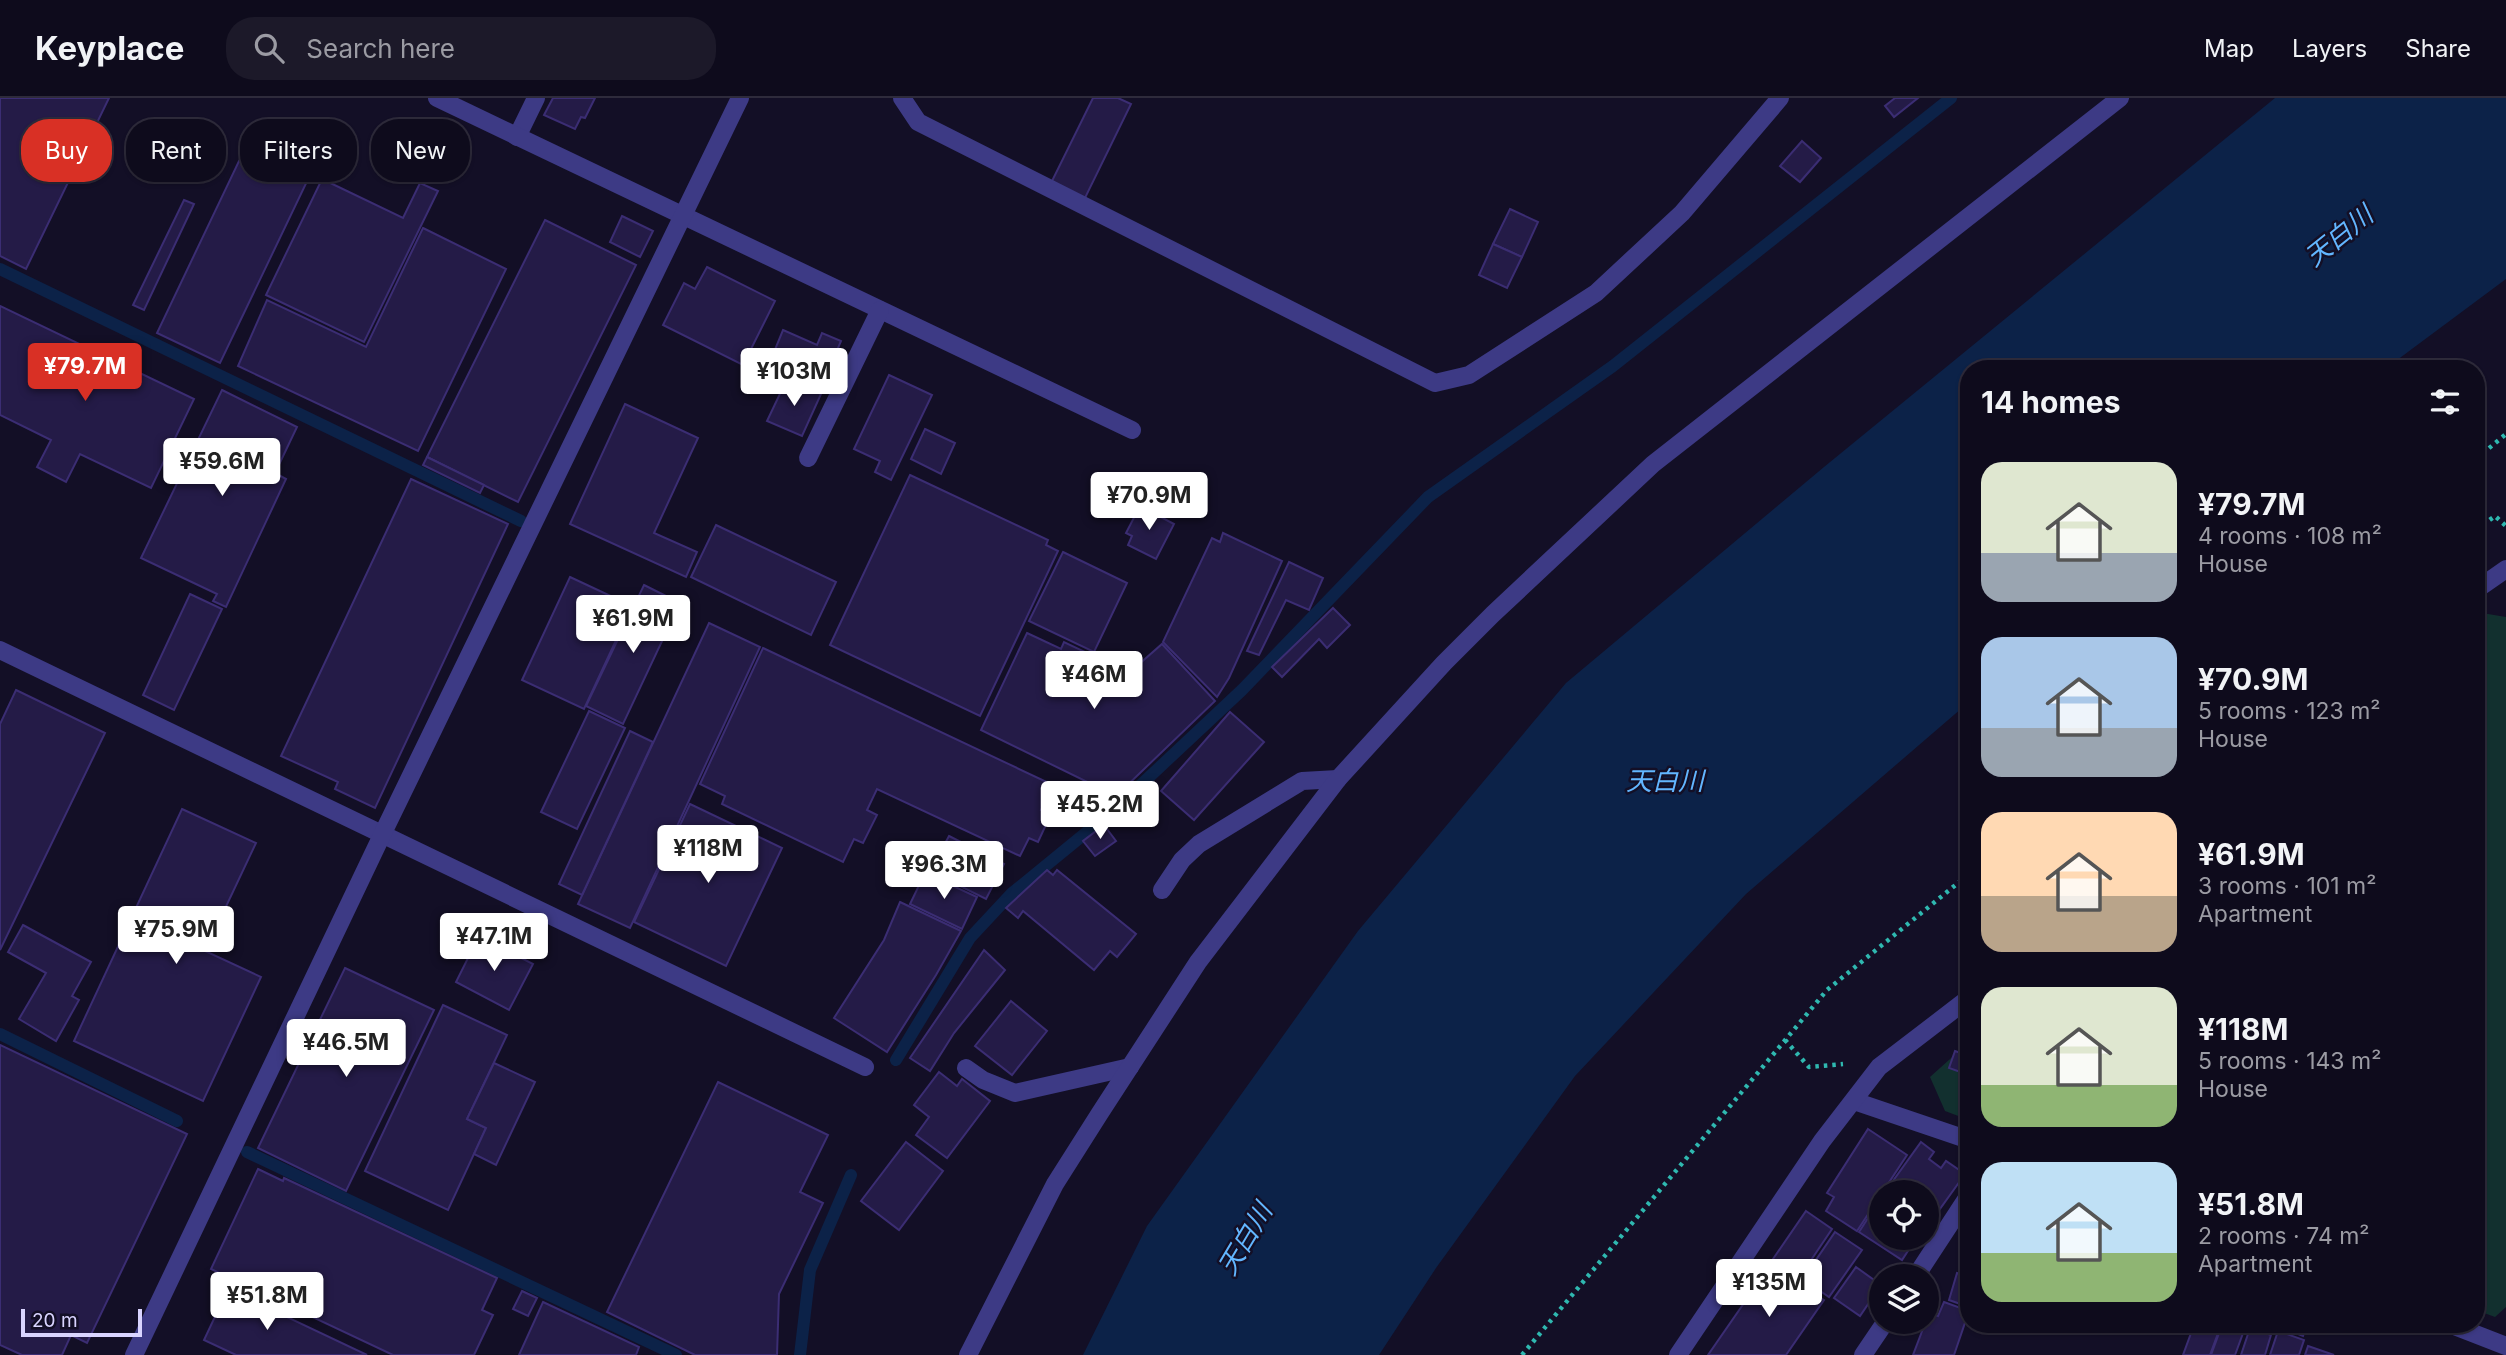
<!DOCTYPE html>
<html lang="en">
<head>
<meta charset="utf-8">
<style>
	:root { --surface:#0e0b1c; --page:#1c1929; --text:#f1f3f6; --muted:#9b9ba3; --line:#2e2b3b; --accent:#d93025 }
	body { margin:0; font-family:Inter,"Noto Sans JP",sans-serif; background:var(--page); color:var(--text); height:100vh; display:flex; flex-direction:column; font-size:26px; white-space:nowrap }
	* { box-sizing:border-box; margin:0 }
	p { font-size:23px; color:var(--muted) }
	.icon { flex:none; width:38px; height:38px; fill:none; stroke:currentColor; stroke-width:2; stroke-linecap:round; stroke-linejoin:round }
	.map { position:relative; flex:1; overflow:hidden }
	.side { position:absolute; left:1960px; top:262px; width:525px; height:973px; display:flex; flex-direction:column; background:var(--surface); border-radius:28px; box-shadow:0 2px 5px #0004,0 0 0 2px var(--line) }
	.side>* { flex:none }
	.banner { position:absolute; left:21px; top:21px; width:665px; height:63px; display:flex; gap:14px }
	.tools { position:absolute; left:1869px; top:1082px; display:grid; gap:14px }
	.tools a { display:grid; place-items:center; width:70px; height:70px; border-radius:50%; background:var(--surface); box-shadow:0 2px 5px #0004,0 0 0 2px var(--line); font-size:35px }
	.scale { position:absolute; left:21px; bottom:18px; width:121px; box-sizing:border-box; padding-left:7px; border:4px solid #d9d4ff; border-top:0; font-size:19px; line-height:24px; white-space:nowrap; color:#d9d4ff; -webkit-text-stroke:5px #130f26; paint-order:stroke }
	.price { position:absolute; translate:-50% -60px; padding:0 16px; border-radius:7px; background:#fff; color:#222; font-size:23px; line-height:46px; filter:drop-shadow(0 2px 4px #0008) }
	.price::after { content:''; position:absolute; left:50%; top:42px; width:21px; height:16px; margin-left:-10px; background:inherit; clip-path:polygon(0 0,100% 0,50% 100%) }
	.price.on { background:var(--accent); color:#fff }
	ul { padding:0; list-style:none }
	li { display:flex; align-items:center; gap:21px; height:175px; padding:0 21px }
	li span { display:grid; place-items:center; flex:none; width:196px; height:140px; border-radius:21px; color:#555 }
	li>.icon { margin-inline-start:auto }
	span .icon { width:84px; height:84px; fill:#fffc; stroke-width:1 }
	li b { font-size:30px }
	h2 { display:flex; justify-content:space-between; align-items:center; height:84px; padding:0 21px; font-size:30px }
	.tag { padding:0 24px; border-radius:28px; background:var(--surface); box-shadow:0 2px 5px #0004,0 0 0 2px var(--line); font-size:24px; line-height:63px }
	.tag.on { background:var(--accent); color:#fff }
	header { display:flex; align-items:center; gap:42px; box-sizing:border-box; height:98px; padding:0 35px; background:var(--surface); border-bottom:2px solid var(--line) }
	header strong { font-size:33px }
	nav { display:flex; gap:38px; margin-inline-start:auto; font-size:24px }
	.search { width:490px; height:63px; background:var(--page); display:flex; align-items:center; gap:18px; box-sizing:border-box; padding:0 24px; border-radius:28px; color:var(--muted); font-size:26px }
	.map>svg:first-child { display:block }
	.green { fill:#12302f }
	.water { fill:#0c2248 }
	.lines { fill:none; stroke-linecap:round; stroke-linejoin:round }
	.stream { stroke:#0c2248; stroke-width:12 }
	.building { fill:#241b47; stroke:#3b2d73; stroke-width:2 }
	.path { stroke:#2fb8b0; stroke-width:4.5; stroke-dasharray:3.5 5; stroke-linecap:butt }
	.lane { stroke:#3d3a85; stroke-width:18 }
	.street { stroke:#3d3a85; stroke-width:18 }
	.labels { text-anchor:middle; stroke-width:5; stroke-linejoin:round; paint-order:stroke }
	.water-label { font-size:26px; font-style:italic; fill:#62b6ff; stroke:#130f26 }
</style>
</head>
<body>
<header>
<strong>Keyplace</strong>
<div class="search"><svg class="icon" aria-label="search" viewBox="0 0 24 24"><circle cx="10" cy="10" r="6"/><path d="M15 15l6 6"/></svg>Search here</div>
<nav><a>Map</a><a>Layers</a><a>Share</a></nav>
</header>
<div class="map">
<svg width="2506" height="1257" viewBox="0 0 2506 1257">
	<rect width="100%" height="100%" fill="#130f26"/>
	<g class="green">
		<path d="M2476,514l30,5v690l-11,10 -19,-7z"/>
		<path d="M1969,944v78l-24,-9 -15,-34z"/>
	</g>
	<path class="water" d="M2275,0h231v181l-121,90h-416v333l-223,192 -171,182 -139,192 -57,87h-296l64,-129 211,-295 208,-248 258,-216z"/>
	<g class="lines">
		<g class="stream">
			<path d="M0,171l521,252"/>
			<path d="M0,936l177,87"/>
			<path d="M896,962l74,-122 41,-44 104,-85 127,-119 186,-193 185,-131 338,-268"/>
			<path d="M247,1054l429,203"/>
			<path d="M800,1257l10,-85 41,-95"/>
		</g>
	</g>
	<g class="building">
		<path d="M0,0h109l-83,171 -26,-13z"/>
		<path d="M553,0h42l-10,20 -4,-1 -6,12 -31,-14z"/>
		<path d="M1093,0h25l13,6 -47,96 -33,-17z"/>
		<path d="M1895,0h23l-24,19 -9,-11z"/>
		<path d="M1802,43l19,17 -21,24 -20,-16z"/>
		<path d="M262,61l20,10 3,-9 26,13 -91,190 -63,-30 82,-172 18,9z"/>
		<path d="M322,81l81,39 17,-35 18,8 -74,151 -98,-47z"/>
		<path d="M184,102l10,4 -50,106 -11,-5z"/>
		<path d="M1510,111l28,13 -16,35 -29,-13z"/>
		<path d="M622,118l31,15 -13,26 -30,-15z"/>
		<path d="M545,122l91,45 -118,237 -91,-45z"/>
		<path d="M423,130l83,41 -88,182 -180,-85 29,-66 99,47z"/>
		<path d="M1493,146l29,13 -15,31 -28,-13z"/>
		<path d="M707,169l68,34 -32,64 -80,-40 21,-42 11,6z"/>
		<path d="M0,208l194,93 -43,89 -71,-34 -14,28 -29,-15 14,-27 -51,-25z"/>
		<path d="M783,232l34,15 5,-12 19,8 -21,50 -53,-22z"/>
		<path d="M889,277l43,20 -41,85 -16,-8 5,-11 -26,-12z"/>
		<path d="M787,281l34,15 -19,42 -35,-15z"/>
		<path d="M222,292l75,37 -22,46 11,6 -60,128 -13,-6 4,-7 -76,-36z"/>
		<path d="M625,306l73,34 -44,95 43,19 -11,25 -116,-53z"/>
		<path d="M925,331l30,14 -14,31 -30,-15z"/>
		<path d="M427,359l57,28 -4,8 -57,-28z"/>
		<path d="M910,377l138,65 -2,5 12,6 -78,165 -150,-71z"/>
		<path d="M411,381l97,45 -133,284 -40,-19 3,-7 -57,-26z"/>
		<path d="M1140,408l34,18 -18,35 -28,-14 4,-9 -6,-3z"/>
		<path d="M716,427l120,57 -25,53 -120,-58z"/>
		<path d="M1223,435l59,28 -53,117 -12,19 -54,-55 49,-104 8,4z"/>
		<path d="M1063,454l64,31 -33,69 -65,-31z"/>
		<path d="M1289,464l34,16 -14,32 -23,-10 -27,55 -12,-4z"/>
		<path d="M570,479l62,29 -48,103 -62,-29z"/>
		<path d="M644,487l36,18 -57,121 -37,-18z"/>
		<path d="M190,496l32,15 -48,101 -31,-15z"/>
		<path d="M1333,510l17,17 -23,23 -8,-9 -37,38 -10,-10z"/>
		<path d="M709,525l51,24 -130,281 -52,-24z"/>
		<path d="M1027,535l34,16 3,-7 65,31 33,-29 53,57 -99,95 -135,-66z"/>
		<path d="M763,550l290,137 -12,25 10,4 -13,28 -9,-4 -9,18 -143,-67 -10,21 10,5 -14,28 -9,-4 -11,23 -121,-58 3,-8 -25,-12z"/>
		<path d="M16,592l89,43 -105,217v-226z"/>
		<path d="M589,613l36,17 -48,101 -36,-17z"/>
		<path d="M1230,614l34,30 -70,78 -33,-29z"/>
		<path d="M630,633l23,11 -71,153 -23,-11z"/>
		<path d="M690,706l92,44 -56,118 -92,-44z"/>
		<path d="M182,711l74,34 -51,108 56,26 -58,124 -129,-60z"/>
		<path d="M1104,727l12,16 -21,15 -12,-15z"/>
		<path d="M949,738l55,28 -18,35 -56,-28z"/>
		<path d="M1047,772l6,5 4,-5 79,64 -19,23 -7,-6 -16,19 -71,-59 -5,7 -12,-10z"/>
		<path d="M925,775l52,24 -15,32 -52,-25z"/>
		<path d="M900,804l61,29 -25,44 -49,77 -53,-34 50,-78z"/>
		<path d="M23,827l68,37 -19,34 7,4 -23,41 -37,-22 27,-46 -38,-21z"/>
		<path d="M479,838l54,28 -24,46 -53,-28z"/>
		<path d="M984,852l21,20 -51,63 -24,38 -20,-13z"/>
		<path d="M345,870l89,42 -88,181 -88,-43z"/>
		<path d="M1011,903l36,30 -35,44 -37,-29z"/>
		<path d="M443,907l64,30 -40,84 19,9 -38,82 -83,-39z"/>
		<path d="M0,947l187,89 -100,209 -16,-8 -9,20h-40l-22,-10z"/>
		<path d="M1955,953l14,5v19l-20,-7z"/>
		<path d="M494,965l41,19 -39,83 -22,-11 12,-26 -19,-9z"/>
		<path d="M939,974l18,14 5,-7 28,22 -43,57 -31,-23 13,-18 -15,-12z"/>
		<path d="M718,984l110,53 -28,57 23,11 -44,91 -2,61h-82l-88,-43z"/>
		<path d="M1868,1031l39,26 -50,76 -31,-20 8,-14 -7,-4z"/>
		<path d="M906,1044l37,29 -44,59 -38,-29z"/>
		<path d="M1921,1044l13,10 -5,7 12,9 5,-7 19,13 -33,46 -5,-4v-24h-42z"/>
		<path d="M258,1071l25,12 1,-3 213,100 -15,32 11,5 -19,40h-81l-182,-86z"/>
		<path d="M1881,1100v39h36l-15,23 -43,-28z"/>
		<path d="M1806,1113l26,18 -33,49 -26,-19z"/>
		<path d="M1835,1134l27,18 -33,47 -26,-18z"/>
		<path d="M1769,1169l55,33 -38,55h-78z"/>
		<path d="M1856,1169l25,18 -21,31 -26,-18z"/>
		<path d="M1957,1175l12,4v30l-20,-7z"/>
		<path d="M228,1191l139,66h-131l-32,-15z"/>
		<path d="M522,1193l15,7 -9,18 -15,-7z"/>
		<path d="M543,1204l96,45 -3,8h-117z"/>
		<path d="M1944,1204l25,9 -15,44h-41l16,-42 9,3z"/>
		<path d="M2194,1227h27l-11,30h-27z"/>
		<path d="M2222,1227h24l-11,30h-24z"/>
		<path d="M2274,1227h33l-4,11z"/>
		<path d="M2250,1230l21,7 -6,20h-24z"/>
		<path d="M2278,1233l26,9 -5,15h-29z"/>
		<path d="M2308,1248l26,9h-29z"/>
	</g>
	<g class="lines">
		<g class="path">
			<path d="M2476,361l30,-25"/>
			<path d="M2476,432l19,-14 11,10"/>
			<path d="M1785,942l24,27 34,-3"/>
			<path d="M1522,1257l305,-365 142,-116"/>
		</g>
		<g class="lane">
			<path d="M902,0l16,24 517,261 34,-8 127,-82 86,-80 98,-115"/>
			<path d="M517,39l19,-39"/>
			<path d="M1162,792l20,-30 17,-16 103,-63 36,-2"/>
			<path d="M966,970l17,12 32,13 115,-26"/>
			<path d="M968,1257l87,-171 45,-71 98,-151 140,-183 106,-116 49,-49 160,-150 467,-366"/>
		</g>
		<g class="street">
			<path d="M437,0l695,332"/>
			<path d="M808,360l72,-148"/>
			<path d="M2476,492l30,-21"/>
			<path d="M0,552l865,417"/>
			<path d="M1854,1003l115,39"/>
			<path d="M1916,1178l53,-81"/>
			<path d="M2452,1227l54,21"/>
			<path d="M134,1257l248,-520 358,-737"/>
			<path d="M1678,1257l144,-214 57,-74 90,-69"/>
			<path d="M1863,1257l23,-34"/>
		</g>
	</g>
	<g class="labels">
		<g class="water-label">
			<text transform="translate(2339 138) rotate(-39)" y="9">天白川</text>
			<text x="1665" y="692">天白川</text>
			<text transform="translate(1245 1141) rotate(-59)" y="9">天白川</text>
		</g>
	</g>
</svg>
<div class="tools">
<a><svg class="icon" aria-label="locate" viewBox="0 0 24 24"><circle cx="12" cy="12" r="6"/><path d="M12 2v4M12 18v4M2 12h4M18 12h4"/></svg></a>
<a><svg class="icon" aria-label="layers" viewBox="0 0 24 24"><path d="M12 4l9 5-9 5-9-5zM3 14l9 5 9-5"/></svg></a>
</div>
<div class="scale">20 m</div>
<b class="price on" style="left:85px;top:305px">¥79.7M</b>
<b class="price" style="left:794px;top:310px">¥103M</b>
<b class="price" style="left:222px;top:400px">¥59.6M</b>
<b class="price" style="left:1149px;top:434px">¥70.9M</b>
<b class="price" style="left:633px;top:557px">¥61.9M</b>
<b class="price" style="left:1094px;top:613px">¥46M</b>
<b class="price" style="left:1100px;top:743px">¥45.2M</b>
<b class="price" style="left:708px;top:787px">¥118M</b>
<b class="price" style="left:944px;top:803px">¥96.3M</b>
<b class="price" style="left:176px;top:868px">¥75.9M</b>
<b class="price" style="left:494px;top:875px">¥47.1M</b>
<b class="price" style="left:346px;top:981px">¥46.5M</b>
<b class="price" style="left:1769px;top:1221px">¥135M</b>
<b class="price" style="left:267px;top:1234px">¥51.8M</b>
<div class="banner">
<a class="tag on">Buy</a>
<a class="tag">Rent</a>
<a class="tag">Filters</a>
<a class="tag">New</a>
</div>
<section class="side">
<h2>14 homes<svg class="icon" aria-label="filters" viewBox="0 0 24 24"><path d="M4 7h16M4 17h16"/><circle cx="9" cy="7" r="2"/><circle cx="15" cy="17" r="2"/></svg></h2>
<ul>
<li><span style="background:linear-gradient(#dfe7d0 65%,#9aa5b1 0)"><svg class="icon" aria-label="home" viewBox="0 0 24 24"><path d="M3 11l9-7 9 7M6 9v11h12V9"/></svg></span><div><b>¥79.7M</b><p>4 rooms · 108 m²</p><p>House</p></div></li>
<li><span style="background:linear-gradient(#a9c7e8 65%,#9aa5b1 0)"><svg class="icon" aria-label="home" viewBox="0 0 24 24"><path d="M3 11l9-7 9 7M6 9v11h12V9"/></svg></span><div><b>¥70.9M</b><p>5 rooms · 123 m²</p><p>House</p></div></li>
<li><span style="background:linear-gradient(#ffd9b3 60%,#b9a48a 0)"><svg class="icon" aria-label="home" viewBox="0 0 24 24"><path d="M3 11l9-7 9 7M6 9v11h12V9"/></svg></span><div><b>¥61.9M</b><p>3 rooms · 101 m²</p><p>Apartment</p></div></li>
<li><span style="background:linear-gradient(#dfe7d0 70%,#8fb573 0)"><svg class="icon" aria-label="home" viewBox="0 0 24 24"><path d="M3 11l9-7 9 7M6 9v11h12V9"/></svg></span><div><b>¥118M</b><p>5 rooms · 143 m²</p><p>House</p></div></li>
<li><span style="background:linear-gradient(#bfe0f5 65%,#8fb573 0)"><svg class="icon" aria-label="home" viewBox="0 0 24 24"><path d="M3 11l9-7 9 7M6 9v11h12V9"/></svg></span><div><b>¥51.8M</b><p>2 rooms · 74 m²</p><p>Apartment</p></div></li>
</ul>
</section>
</div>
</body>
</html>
